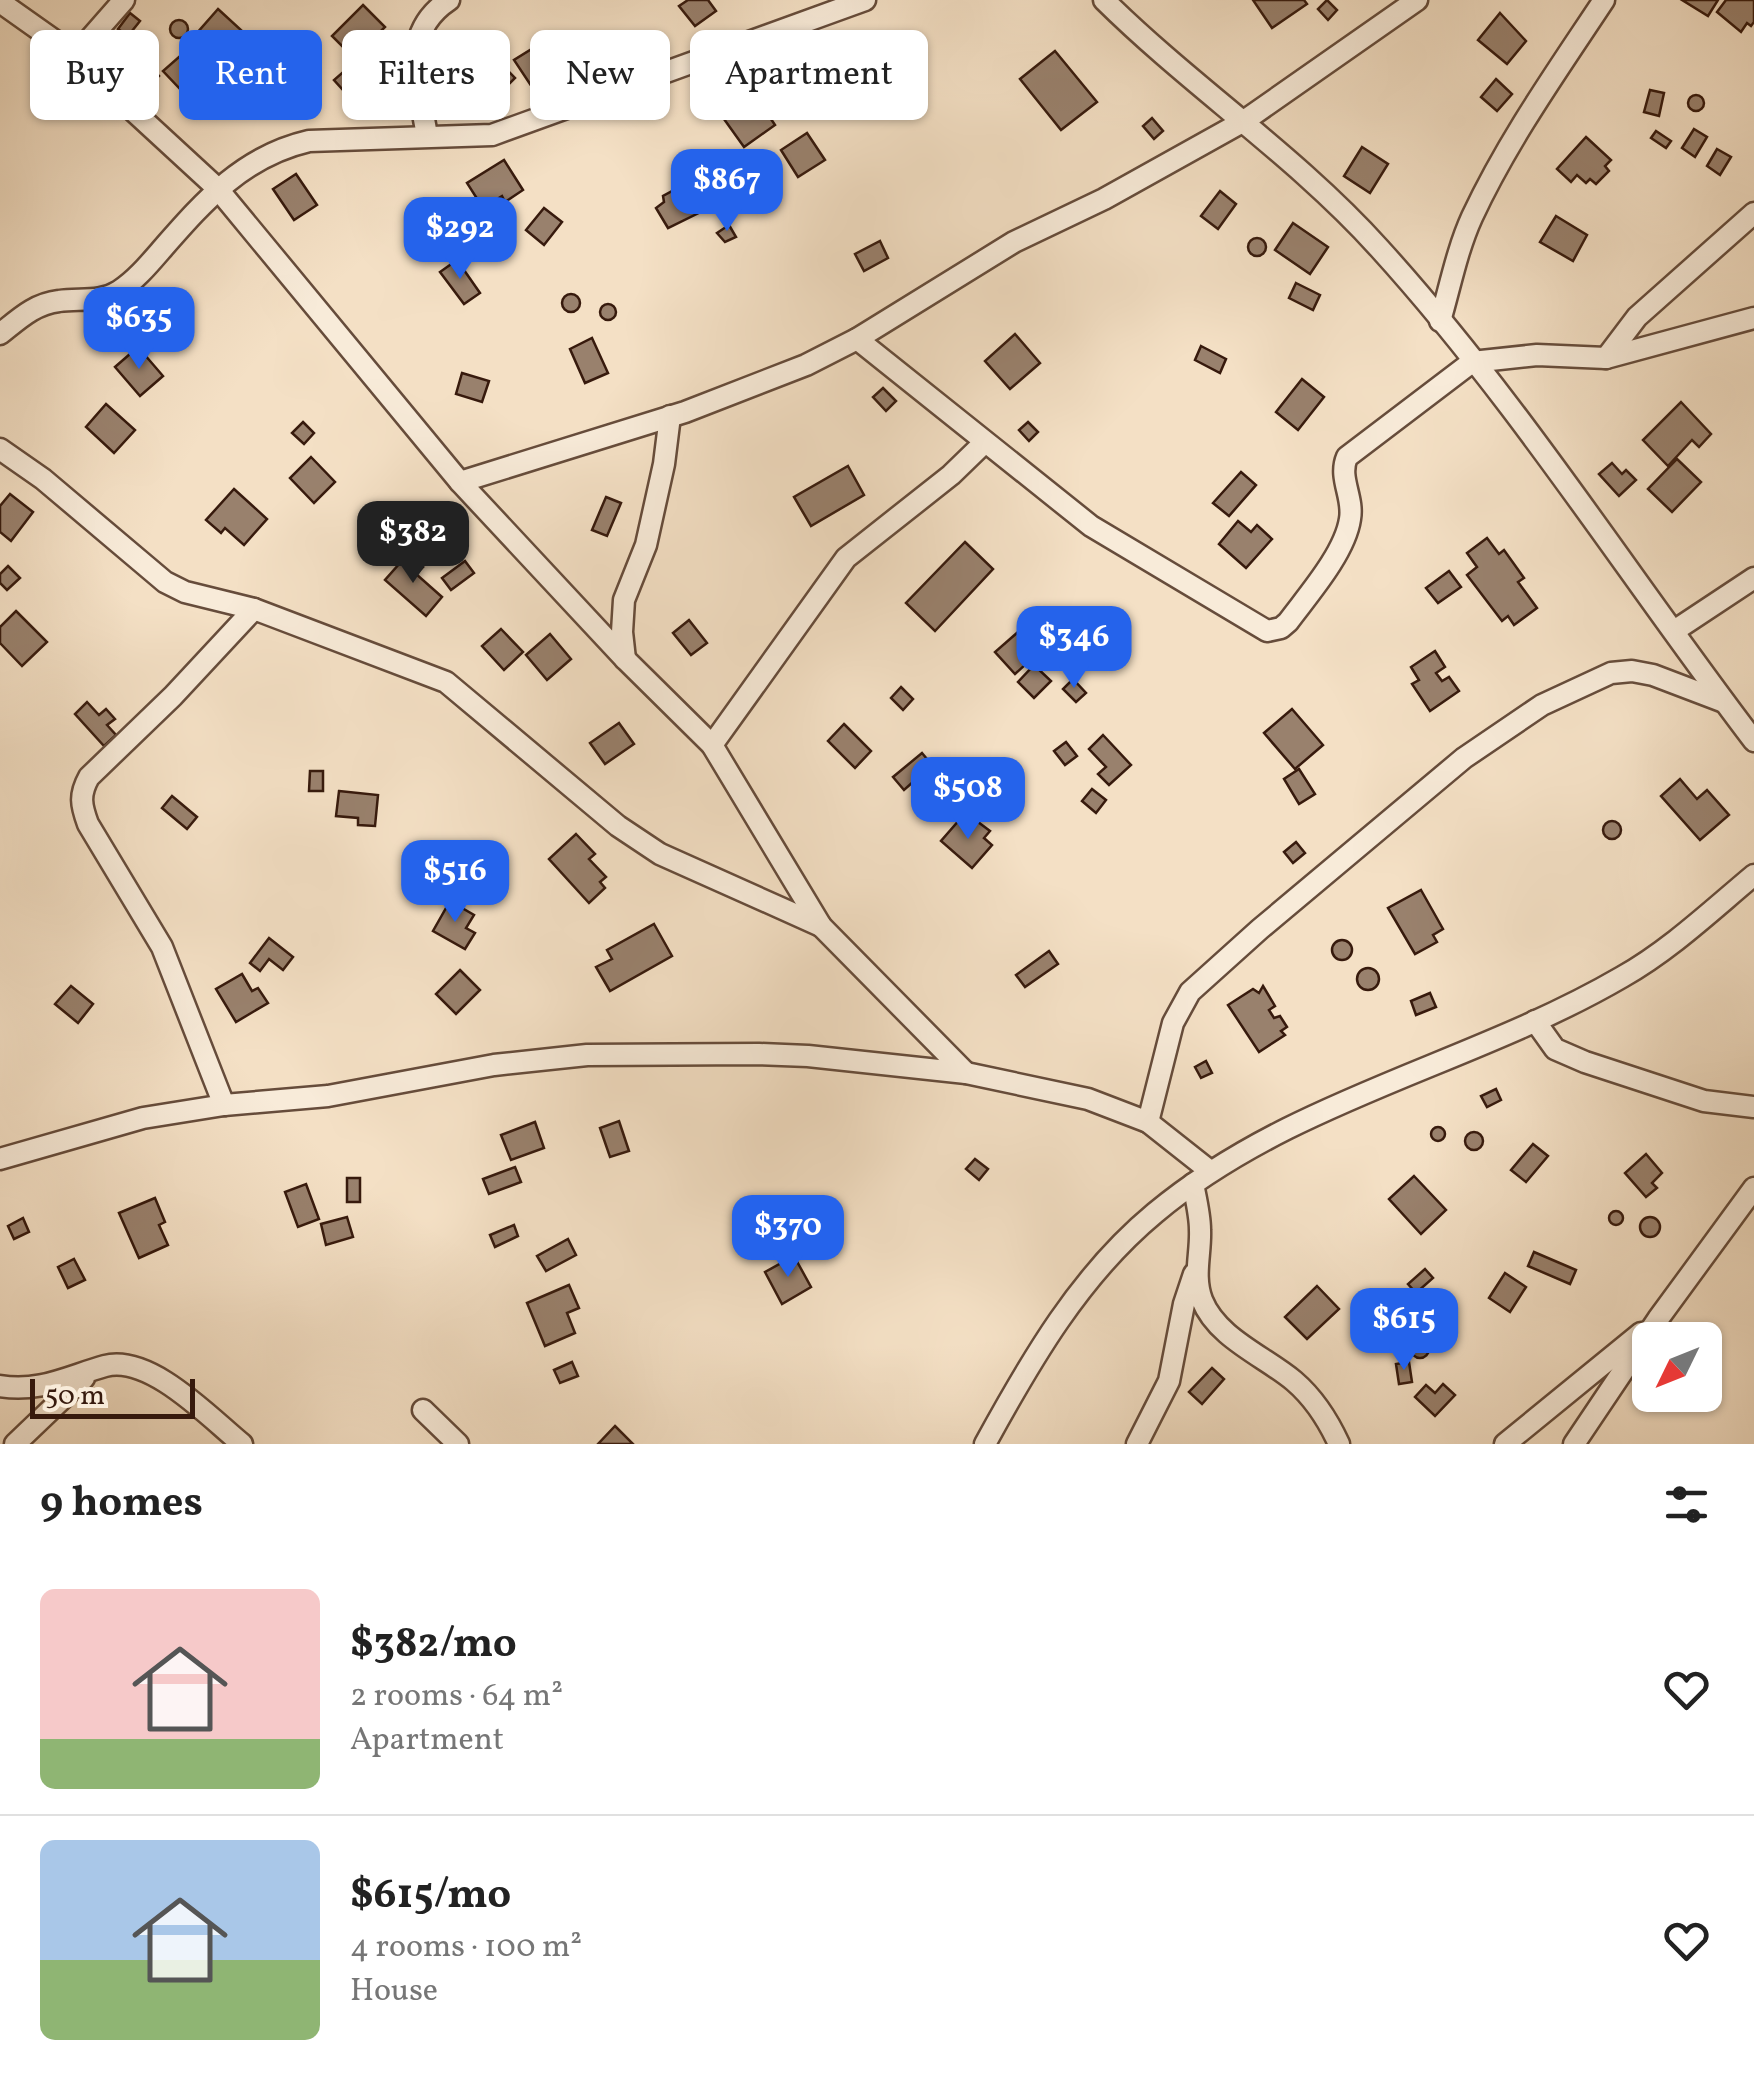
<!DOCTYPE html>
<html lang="en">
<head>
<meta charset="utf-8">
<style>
	:root { --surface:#fff; --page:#f6f6f6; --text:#222; --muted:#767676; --line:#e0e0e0; --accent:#2563eb }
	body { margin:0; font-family:Vollkorn,serif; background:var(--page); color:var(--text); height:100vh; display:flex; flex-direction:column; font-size:38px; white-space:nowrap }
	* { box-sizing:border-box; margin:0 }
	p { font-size:32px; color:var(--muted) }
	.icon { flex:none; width:55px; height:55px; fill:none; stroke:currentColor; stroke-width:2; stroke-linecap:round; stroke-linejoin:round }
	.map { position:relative; height:1444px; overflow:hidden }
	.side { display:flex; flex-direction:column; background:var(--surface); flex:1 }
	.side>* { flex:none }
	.hud { position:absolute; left:30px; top:30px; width:1000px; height:90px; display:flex; gap:20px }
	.needle { width:65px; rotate:227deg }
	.buttons { position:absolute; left:1632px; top:1322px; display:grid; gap:20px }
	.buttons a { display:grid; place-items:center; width:90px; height:90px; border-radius:15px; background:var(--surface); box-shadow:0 2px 8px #0004; font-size:50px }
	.scale { position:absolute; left:30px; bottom:25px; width:165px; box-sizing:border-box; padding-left:10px; border:5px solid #371a0d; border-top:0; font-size:28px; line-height:35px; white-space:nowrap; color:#371a0d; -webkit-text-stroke:8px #f8ebd9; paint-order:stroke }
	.price { position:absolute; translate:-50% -85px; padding:0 22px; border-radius:20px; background:var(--accent); color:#fff; font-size:32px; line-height:65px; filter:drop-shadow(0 2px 5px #0008) }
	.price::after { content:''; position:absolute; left:50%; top:60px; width:30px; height:22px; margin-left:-15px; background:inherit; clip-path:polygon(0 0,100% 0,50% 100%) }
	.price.active { background:#222; color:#fff }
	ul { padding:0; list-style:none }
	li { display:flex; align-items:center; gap:30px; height:250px; padding:0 40px }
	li+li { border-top:2px solid var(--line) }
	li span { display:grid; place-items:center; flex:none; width:280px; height:200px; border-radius:15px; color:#555 }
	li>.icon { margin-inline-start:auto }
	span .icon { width:120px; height:120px; fill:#fffc; stroke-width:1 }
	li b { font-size:42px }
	h2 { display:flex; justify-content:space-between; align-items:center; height:120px; padding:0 40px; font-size:42px }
	.tag { padding:0 35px; border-radius:15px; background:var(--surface); box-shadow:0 2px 8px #0004; font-size:35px; line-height:90px }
	.tag.active { background:var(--accent); color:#fff }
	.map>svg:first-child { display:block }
	.building { fill:#99816d; stroke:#371a0d; stroke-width:2.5 }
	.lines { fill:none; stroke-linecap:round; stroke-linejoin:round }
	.minor-casing { stroke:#664c3b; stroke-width:25 }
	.minor { stroke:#f8ebd9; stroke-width:20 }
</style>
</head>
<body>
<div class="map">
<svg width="1754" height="1444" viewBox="0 0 1754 1444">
	<rect width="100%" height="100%" fill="#f4e0c5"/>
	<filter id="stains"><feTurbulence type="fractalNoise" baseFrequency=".002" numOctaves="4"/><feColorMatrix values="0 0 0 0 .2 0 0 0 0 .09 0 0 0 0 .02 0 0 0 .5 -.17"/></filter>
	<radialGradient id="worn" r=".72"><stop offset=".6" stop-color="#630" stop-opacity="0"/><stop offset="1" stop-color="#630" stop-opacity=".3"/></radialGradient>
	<g class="building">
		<path d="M688,0h20l8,11 -21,15 -16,-20z"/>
		<path d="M1253,0h51l3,4 -35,24z"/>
		<path d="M1327,0l10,10 -9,10 -10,-11z"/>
		<path d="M1682,0h36l-10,16z"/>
		<path d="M1726,0h28v22l-3,4 -4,-3 -6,9 -24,-20z"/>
		<path d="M363,5l22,22 -16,16 7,7 -15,15 -29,-29z"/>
		<path d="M218,9l23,21 -25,28 -11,-9 3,-6 -11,-10z"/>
		<path d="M130,13l10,8 -12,15 -10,-7z"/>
		<path d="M1500,13l26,28 -19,23 -29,-24z"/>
		<circle cx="179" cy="29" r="9"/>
		<path d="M543,42l17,27 -28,18 -18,-27z"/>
		<path d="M134,48l25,28 -13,13 -26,-28z"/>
		<path d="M487,49l28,29 -13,13 -28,-28z"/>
		<path d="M1055,51l42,51 -36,28 -41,-51z"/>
		<path d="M179,57l17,19 -15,14 -18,-19z"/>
		<path d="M349,67l18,20 -15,13 -18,-20z"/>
		<path d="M1496,79l16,15 -15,17 -16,-14z"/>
		<path d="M1650,90l14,3 -5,23 -15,-4z"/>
		<path d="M744,95l14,20 7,-5 10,15 -31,22 -25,-35z"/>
		<circle cx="1696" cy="103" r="8"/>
		<path d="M1152,118l11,13 -9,8 -11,-13z"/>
		<path d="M1694,129l13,8 -12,20 -13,-9z"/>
		<path d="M1656,131l15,10 -5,7 -15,-10z"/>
		<path d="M807,133l18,27 -27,17 -17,-27z"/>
		<path d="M1586,137l25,23 -6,6 4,5 -13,13 -6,-5 -4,4 -9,-8 -6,7 -14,-13z"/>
		<path d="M1362,147l26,17 -18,29 -26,-17z"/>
		<path d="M1717,149l14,8 -11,18 -13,-9z"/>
		<path d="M504,160l19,30 -18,12 -3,-6 -19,12 -16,-25z"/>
		<circle cx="729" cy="177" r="11"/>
		<path d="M701,166l16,38 -49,24 -12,-20 8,-6 -1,-6 22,-12 -4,-8z"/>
		<path d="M296,174l21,31 -23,15 -21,-31z"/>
		<path d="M1220,191l16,13 -18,25 -17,-13z"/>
		<path d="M544,208l18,14 -18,23 -18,-15z"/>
		<path d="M1556,216l31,19 -14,26 -33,-19z"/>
		<path d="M1293,223l35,24 -18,27 -35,-24z"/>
		<path d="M729,225l7,12 -11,5 -8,-9z"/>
		<circle cx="1257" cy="247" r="9"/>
		<path d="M880,241l8,17 -24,13 -9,-17z"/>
		<path d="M457,260l23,33 -16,11 -24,-32z"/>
		<path d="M1296,283l24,12 -7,15 -24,-12z"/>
		<circle cx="571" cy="303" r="9"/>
		<circle cx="608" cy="312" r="8"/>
		<path d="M1015,334l25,29 -30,26 -25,-28z"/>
		<path d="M592,338l16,35 -23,10 -15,-34z"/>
		<path d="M1201,346l25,13 -6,14 -25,-13z"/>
		<path d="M138,347l25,29 -23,20 -25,-29z"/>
		<path d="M462,373l27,8 -7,21 -26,-8z"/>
		<path d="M1302,379l22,18 -26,33 -22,-18z"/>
		<path d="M883,388l13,13 -10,10 -13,-14z"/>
		<path d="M1681,402l30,32 -12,13 -7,-7 -24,26 -25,-26z"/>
		<path d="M106,404l29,26 -21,23 -28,-26z"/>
		<path d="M303,422l11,11 -10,11 -12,-11z"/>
		<path d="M1028,422l10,10 -9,9 -10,-11z"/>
		<path d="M311,457l24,25 -21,21 -24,-25z"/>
		<path d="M1677,459l24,23 -29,30 -24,-23z"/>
		<path d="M1612,463l10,11 4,-4 10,10 -17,16 -20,-22z"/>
		<path d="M848,466l16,29 -53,31 -17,-29z"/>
		<path d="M1241,472l15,13 -27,31 -16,-13z"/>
		<path d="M234,489l33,30 -23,26 -19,-17 -4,5 -15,-13z"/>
		<path d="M10,494l23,18 -22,29 -11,-9v-26z"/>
		<path d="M606,497l15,6 -14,33 -15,-6z"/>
		<path d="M1238,521l13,11 6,-7 15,14 -26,29 -27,-24z"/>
		<path d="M420,525l11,9 -16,20 -11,-9z"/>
		<path d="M1487,538l12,16 5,-4 20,28 -6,4 19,26 -23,17 -6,-9 -6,5 -35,-46 10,-8 -10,-14z"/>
		<path d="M965,542l28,27 -58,62 -29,-28z"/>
		<path d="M408,554l15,13 -7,7 26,23 -16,19 -41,-36z"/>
		<path d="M465,561l9,12 -23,17 -9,-12z"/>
		<path d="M8,566l12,12 -13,12 -7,-7v-9z"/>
		<path d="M1449,571l12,16 -23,16 -12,-15z"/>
		<path d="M16,611l31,31 -25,24 -22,-23v-16z"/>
		<path d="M689,620l18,23 -16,12 -18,-22z"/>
		<path d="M501,629l22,23 -19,18 -22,-24z"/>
		<path d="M1018,632l19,22 -22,20 -20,-22z"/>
		<path d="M550,634l21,25 -24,21 -21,-25z"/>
		<path d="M1435,651l10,16 -9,6 6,8 7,-4 10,14 -29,20 -18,-27 7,-4 -8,-13z"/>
		<path d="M1034,665l17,16 -17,17 -16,-16z"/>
		<path d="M1073,679l13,14 -10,9 -13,-13z"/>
		<path d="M901,687l12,12 -10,11 -12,-12z"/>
		<path d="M87,702l12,13 7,-6 9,10 -8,6 9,10 -12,11 -29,-32z"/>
		<path d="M1292,709l31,36 -28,24 -31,-36z"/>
		<path d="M619,723l15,21 -29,20 -15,-21z"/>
		<path d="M844,724l27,27 -16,17 -27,-27z"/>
		<path d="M1103,735l28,30 -22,20 -11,-11 8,-7 -17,-18z"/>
		<path d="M1066,742l11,14 -12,9 -11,-14z"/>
		<path d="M922,753l10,12 -28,25 -11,-13z"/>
		<path d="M1299,769l16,25 -16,10 -15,-25z"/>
		<path d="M310,771h13v20h-14z"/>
		<path d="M1680,779l17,20 10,-9 22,25 -29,25 -39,-44z"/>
		<path d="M992,784l7,14 -33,17 -7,-15z"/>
		<path d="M1092,789l14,11 -10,13 -14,-12z"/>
		<path d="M339,791l39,4 -3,31 -17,-1v-7l-22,-2z"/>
		<path d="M172,796l25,21 -10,12 -25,-21z"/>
		<path d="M961,818l12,10 5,-6 12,9 -6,7 8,7 -20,23 -31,-27z"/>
		<circle cx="1612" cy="830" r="9"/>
		<path d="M576,834l19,20 -6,5 17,18 -6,5 5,6 -16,15 -40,-44z"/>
		<path d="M1296,842l9,11 -12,10 -9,-11z"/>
		<path d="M1421,890l22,39 -10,6 4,7 -22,12 -27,-46z"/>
		<path d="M450,901l24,14 -8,13 9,5 -10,16 -32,-18z"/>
		<path d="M654,924l18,32 -62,35 -14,-24 16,-8 -5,-9z"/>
		<path d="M269,938l24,19 -10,13 -14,-11 -9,12 -10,-8z"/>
		<circle cx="1342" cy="950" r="10"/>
		<path d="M1049,951l9,13 -33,23 -9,-12z"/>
		<circle cx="1368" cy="979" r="11"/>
		<path d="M460,970l20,20 -24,24 -20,-20z"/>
		<path d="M242,974l10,17 6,-3 10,15 -32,19 -20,-33z"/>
		<path d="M71,986l22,18 -15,19 -23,-19z"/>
		<path d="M1263,986l12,20 -6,4 5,8 6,-2 7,11 -6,4 4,4 -26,17 -31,-47 25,-16 6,4z"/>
		<path d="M1430,993l6,14 -20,8 -5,-14z"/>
		<path d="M1206,1061l6,12 -11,5 -6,-11z"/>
		<path d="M1496,1089l5,11 -14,7 -6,-11z"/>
		<path d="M619,1121l10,30 -19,6 -10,-29z"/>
		<path d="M535,1122l9,26 -33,12 -10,-25z"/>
		<circle cx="1438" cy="1134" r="7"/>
		<circle cx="1474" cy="1141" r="9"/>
		<path d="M1533,1144l15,12 -22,26 -15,-12z"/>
		<path d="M1646,1154l16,19 -10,10 5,5 -11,9 -21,-24z"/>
		<path d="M975,1159l13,10 -9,11 -13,-11z"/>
		<path d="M515,1167l6,15 -32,12 -6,-15z"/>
		<path d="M1414,1176l32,34 -25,24 -32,-35z"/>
		<rect x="347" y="1178" width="13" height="24"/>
		<path d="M306,1184l13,35 -21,8 -13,-35z"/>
		<path d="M155,1198l10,24 -6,3 9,20 -29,13 -20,-45z"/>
		<circle cx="1616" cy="1218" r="7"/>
		<path d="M347,1217l6,20 -27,8 -5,-21z"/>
		<circle cx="1650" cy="1227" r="10"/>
		<path d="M23,1218l6,14 -15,7 -6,-13z"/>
		<path d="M514,1225l4,11 -23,11 -5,-12z"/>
		<path d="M568,1239l8,16 -30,16 -9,-15z"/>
		<path d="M1534,1252l42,18 -6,14 -42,-18z"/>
		<path d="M794,1256l17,31 -29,17 -17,-32z"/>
		<path d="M74,1259l11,21 -17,8 -10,-21z"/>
		<path d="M1425,1269l8,9 -17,15 -8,-9z"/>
		<path d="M1505,1273l21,14 -16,25 -21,-14z"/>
		<path d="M569,1285l10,23 -12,5 8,20 -30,13 -18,-43z"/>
		<path d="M1317,1286l22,23 -32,30 -22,-22z"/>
		<circle cx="1400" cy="1300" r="8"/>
		<circle cx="1420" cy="1349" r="9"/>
		<path d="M572,1362l6,14 -18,7 -6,-13z"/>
		<path d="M1409,1362l3,20 -13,2 -3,-20z"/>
		<path d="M1212,1368l12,11 -22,25 -13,-12z"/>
		<path d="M1443,1384l12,11 -20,21 -20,-19 11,-12 9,8z"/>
		<path d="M615,1426l18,18h-35z"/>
	</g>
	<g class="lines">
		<defs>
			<g id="minor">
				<path d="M1104,0c88,87 192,156 275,248 139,153 250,329 375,493"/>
				<path d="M0,2l65,46 152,140 243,294 165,177 87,86 109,181 145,147"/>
				<path d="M74,57l50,-57"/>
				<path d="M427,136c-8,-51 -29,-102 22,-136"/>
				<path d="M1440,321c10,-34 17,-71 32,-104 36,-77 85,-146 132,-217"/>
				<path d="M0,334c19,-15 34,-30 59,-33 21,-3 41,2 60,-10 17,-11 31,-28 44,-43 43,-49 81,-92 146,-107l183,-6 373,-135"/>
				<path d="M857,339l234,187 176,105 14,-3 7,-6c20,-27 57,-69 62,-103 4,-22 -12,-41 -3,-62l125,-95 65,-7 69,3 148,-40"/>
				<path d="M1606,358l31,-41 117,-104"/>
				<path d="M0,449l43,30 122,103 20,10 69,17 192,73 172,144 42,28 161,72"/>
				<path d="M460,482l225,-70 121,-47 51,-26 157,-97 90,-43 140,-78 173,-121"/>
				<path d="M1674,631l80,-53"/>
				<path d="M625,659l-3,-27 2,-32 22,-55 18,-81 6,-48"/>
				<path d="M712,745l134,-187 105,-83 33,-32"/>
				<path d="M1535,1021l20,28 30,13 119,39 50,6"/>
				<path d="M224,1105l-62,-158 -74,-123c-7,-19 -9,-29 1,-47l84,-81 81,-87"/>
				<path d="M1148,1122l25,-99 17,-31 70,-63 204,-171 78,-53 69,-32 21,-2 21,4 71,27"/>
				<path d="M0,1159l143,-41 81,-13 104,-9 166,-31 93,-10 172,-1 49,2 158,17 122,26 60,23 62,49"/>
				<path d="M1193,1184c3,15 7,31 7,46 1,24 -7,46 2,70 15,38 62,56 92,81 21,18 34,39 45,63"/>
				<path d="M0,1386c39,7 69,-10 105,-20 45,-12 105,52 137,78"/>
				<path d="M423,1410l35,34"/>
				<path d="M15,1444l69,-66"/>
				<path d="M985,1444c46,-84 95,-169 170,-231 137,-114 316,-148 467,-236 48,-27 90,-67 132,-102"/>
				<path d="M1137,1444l32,-63 15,-77 10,-30"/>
				<path d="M1505,1444l136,-111"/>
				<path d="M1574,1444l84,-125 96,-131"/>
			</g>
		</defs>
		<use href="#minor" class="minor-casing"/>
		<use href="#minor" class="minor"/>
	</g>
	<rect width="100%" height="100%" filter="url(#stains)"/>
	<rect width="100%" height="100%" fill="url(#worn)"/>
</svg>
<div class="buttons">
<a><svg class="needle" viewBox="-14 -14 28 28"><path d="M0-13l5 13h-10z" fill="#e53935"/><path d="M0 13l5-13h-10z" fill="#767676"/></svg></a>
</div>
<div class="scale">50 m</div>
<b class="price" style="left:727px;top:234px">$867</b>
<b class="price" style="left:460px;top:282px">$292</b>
<b class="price" style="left:139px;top:372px">$635</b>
<b class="price active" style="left:413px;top:586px">$382</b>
<b class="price" style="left:1074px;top:691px">$346</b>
<b class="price" style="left:968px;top:842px">$508</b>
<b class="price" style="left:455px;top:925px">$516</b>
<b class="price" style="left:788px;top:1280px">$370</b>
<b class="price" style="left:1404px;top:1373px">$615</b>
<div class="hud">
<a class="tag">Buy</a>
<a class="tag active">Rent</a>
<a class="tag">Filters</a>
<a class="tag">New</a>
<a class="tag">Apartment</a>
</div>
</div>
<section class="side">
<h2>9 homes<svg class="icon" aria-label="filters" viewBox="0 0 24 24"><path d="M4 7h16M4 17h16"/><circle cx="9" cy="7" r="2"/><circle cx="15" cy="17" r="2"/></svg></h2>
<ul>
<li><span style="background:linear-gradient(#f6c9c9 75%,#8fb573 0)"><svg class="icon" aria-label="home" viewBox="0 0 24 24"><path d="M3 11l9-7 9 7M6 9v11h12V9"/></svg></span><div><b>$382/mo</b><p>2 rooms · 64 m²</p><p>Apartment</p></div><svg class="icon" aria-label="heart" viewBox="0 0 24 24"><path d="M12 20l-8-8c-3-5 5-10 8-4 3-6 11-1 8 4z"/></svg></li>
<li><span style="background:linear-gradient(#a9c7e8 60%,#8fb573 0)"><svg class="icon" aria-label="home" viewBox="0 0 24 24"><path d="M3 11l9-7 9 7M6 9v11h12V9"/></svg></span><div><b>$615/mo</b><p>4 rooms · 100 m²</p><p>House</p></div><svg class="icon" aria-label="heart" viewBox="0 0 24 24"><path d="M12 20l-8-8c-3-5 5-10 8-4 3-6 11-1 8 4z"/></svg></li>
</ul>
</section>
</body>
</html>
